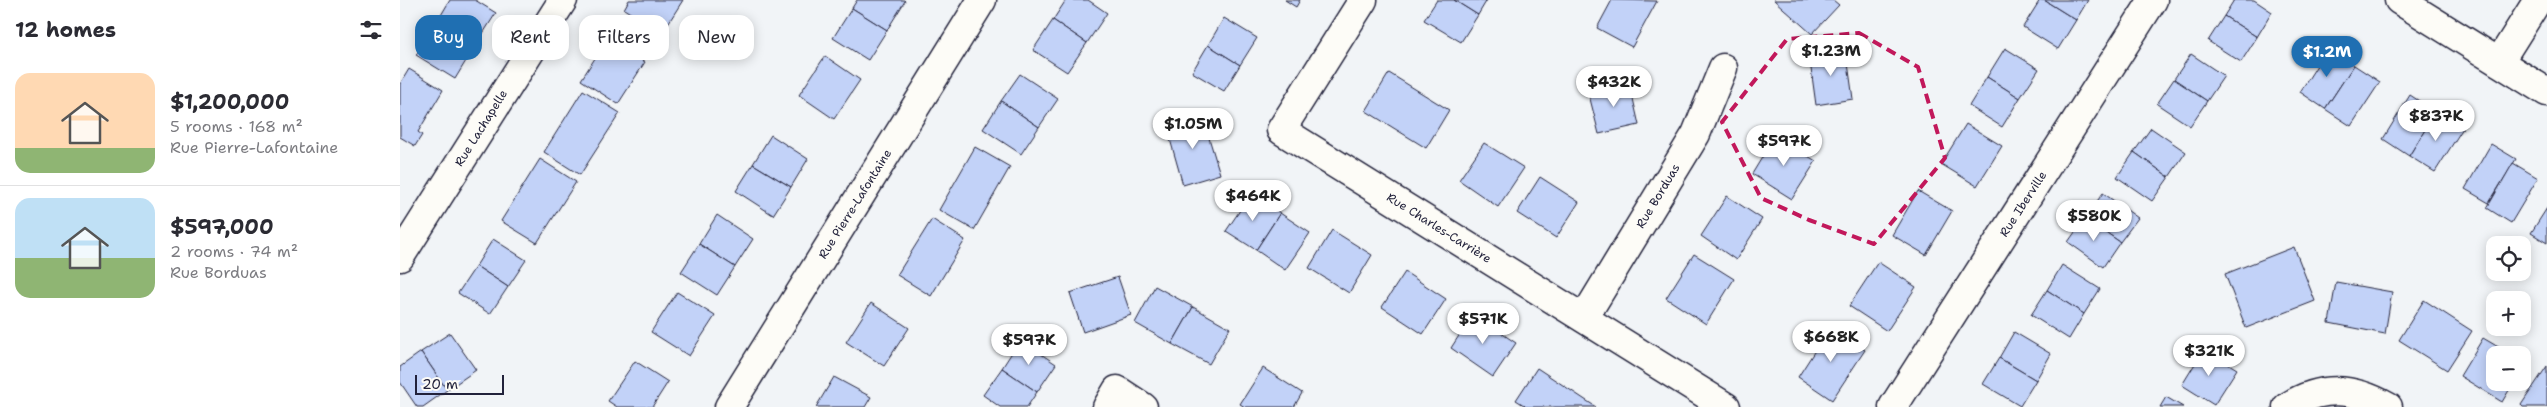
<!DOCTYPE html>
<html lang="en">
<head>
<meta charset="utf-8">
<style>
	:root { --surface:#fff; --page:#f2f2f3; --text:#2b2b33; --muted:#7c7c81; --line:#e1e1e2; --accent:#1f6fb2 }
	body { margin:0; font-family:"Shantell Sans",sans-serif; background:var(--page); color:var(--text); height:100vh; display:flex; flex-direction:column; font-size:19px; white-space:nowrap }
	* { box-sizing:border-box; margin:0 }
	p { font-size:16px; color:var(--muted) }
	.icon { flex:none; width:28px; height:28px; fill:none; stroke:currentColor; stroke-width:2; stroke-linecap:round; stroke-linejoin:round }
	.map { position:relative; flex:1; overflow:hidden }
	.sheet { display:flex; flex-direction:column; background:var(--surface); width:400px }
	.sheet>* { flex:none }
	.top-card { position:absolute; left:15px; top:15px; width:475px; height:45px; display:flex; gap:10px }
	.controls { position:absolute; left:2086px; top:236px; display:grid; gap:10px }
	.controls a { display:grid; place-items:center; width:45px; height:45px; border-radius:10px; background:var(--surface); box-shadow:0 2px 12px #0003; font-size:25px }
	.scale { position:absolute; left:15px; bottom:12px; width:89px; box-sizing:border-box; padding-left:5px; border:2px solid #22223b; border-top:0; font-size:14px; line-height:18px; white-space:nowrap; color:#22223b; -webkit-text-stroke:4px #fdfcf7; paint-order:stroke }
	.price { position:absolute; translate:-50% -42px; padding:0 11px; border-radius:18px; background:#fff; color:#222; font-size:16px; line-height:32px; filter:drop-shadow(0 1px 2px #0008) }
	.price::after { content:''; position:absolute; left:50%; top:30px; width:15px; height:11px; margin-left:-8px; background:inherit; clip-path:polygon(0 0,100% 0,50% 100%) }
	.price.selected { background:var(--accent); color:#fff }
	ul { padding:0; list-style:none }
	li { display:flex; align-items:center; gap:15px; height:125px; padding:0 15px }
	li+li { border-top:1px solid var(--line) }
	li span { display:grid; place-items:center; flex:none; width:140px; height:100px; border-radius:15px; color:#555 }
	li>.icon { margin-inline-start:auto }
	span .icon { width:60px; height:60px; fill:#fffc; stroke-width:1 }
	li b { font-size:21px }
	h2 { display:flex; justify-content:space-between; align-items:center; height:60px; padding:0 15px; font-size:21px }
	.chip { padding:0 18px; border-radius:15px; background:var(--surface); box-shadow:0 2px 12px #0003; font-size:18px; line-height:45px }
	.chip.selected { background:var(--accent); color:#fff }
	main { display:flex; flex:1; min-height:0 }
	.map>svg:first-child { display:block }
	.building { fill:#c2d2f8; stroke:#22223b }
	.lines { fill:none; stroke-linecap:round; stroke-linejoin:round }
	.street-casing { stroke:#22223b; stroke-width:31 }
	.street { stroke:#fdfcf7; stroke-width:28 }
	.marked { fill:none; stroke:#c2185b; stroke-width:4; stroke-dasharray:10 6; stroke-linejoin:round }
	.labels { text-anchor:middle; stroke-width:5; stroke-linejoin:round; paint-order:stroke }
	.street-label { font-size:12px; fill:#22223b; stroke:#fdfcf7 }
</style>
</head>
<body>
<main>
<section class="sheet">
<h2>12 homes<svg class="icon" aria-label="filters" viewBox="0 0 24 24"><path d="M4 7h16M4 17h16"/><circle cx="9" cy="7" r="2"/><circle cx="15" cy="17" r="2"/></svg></h2>
<ul>
<li><span style="background:linear-gradient(#ffd9b3 75%,#8fb573 0)"><svg class="icon" aria-label="home" viewBox="0 0 24 24"><path d="M3 11l9-7 9 7M6 9v11h12V9"/></svg></span><div><b>$1,200,000</b><p>5 rooms · 168 m²</p><p>Rue Pierre-Lafontaine</p></div></li>
<li><span style="background:linear-gradient(#bfe0f5 60%,#8fb573 0)"><svg class="icon" aria-label="home" viewBox="0 0 24 24"><path d="M3 11l9-7 9 7M6 9v11h12V9"/></svg></span><div><b>$597,000</b><p>2 rooms · 74 m²</p><p>Rue Borduas</p></div></li>
</ul>
</section>
<div class="map">
<svg width="2147" height="407" viewBox="0 0 2147 407">
	<rect width="100%" height="100%" fill="#f1f4f7"/>
	<filter id="ink" filterUnits="userSpaceOnUse"><feTurbulence type="fractalNoise" baseFrequency=".02" numOctaves="2"/><feDisplacementMap in="SourceGraphic" scale="10" xChannelSelector="R" yChannelSelector="G"/><feConvolveMatrix kernelMatrix="1 2 1 2 8 2 1 2 1" color-interpolation-filters="sRGB"/></filter>
	<g filter="url(#ink)">
		<g class="building">
			<path d="M50,0h25l21,13 -21,33 -38,-24z"/>
			<path d="M229,0h54l-21,33 -38,-24z"/>
			<path d="M457,0h47l1,1 -18,29 -35,-22z"/>
			<path d="M666,0h22l19,13 -20,30 -34,-23z"/>
			<path d="M885,0h15l-4,7z"/>
			<path d="M1037,0h17l24,15 -17,27 -37,-22z"/>
			<path d="M1054,0h33l-9,15z"/>
			<path d="M1212,0l45,1 -25,46 -35,-19z"/>
			<path d="M1374,0h59l6,5 -27,29z"/>
			<path d="M1640,0h4l32,20 -18,29 -35,-22z"/>
			<path d="M1644,0h44l-12,20z"/>
			<path d="M1834,0h20l18,12 -15,25 -33,-21z"/>
			<path d="M452,8l35,22 -19,30 -35,-22z"/>
			<path d="M1824,16l33,21 -16,25 -33,-21z"/>
			<path d="M824,18l33,20 -17,27 -32,-20z"/>
			<path d="M653,20l34,23 -20,29 -34,-22z"/>
			<path d="M37,22l38,24 -20,33 -39,-24z"/>
			<path d="M208,38l37,24 -27,42 -37,-24z"/>
			<path d="M808,45l32,20 -16,26 -32,-19z"/>
			<path d="M1605,48l34,21 -19,29 -33,-21z"/>
			<path d="M1928,48l26,17 -29,44 -25,-17z"/>
			<path d="M1446,49l7,50 -37,6 -7,-51z"/>
			<path d="M1791,54l33,22 -17,25 -33,-22z"/>
			<path d="M425,56l35,24 -26,39 -35,-24z"/>
			<path d="M1954,65l26,17 -29,44 -26,-17z"/>
			<path d="M9,69l34,21 -25,42 4,3 -7,11 -15,-9v-53z"/>
			<path d="M989,73l60,37 -23,38 -60,-37z"/>
			<path d="M620,74l38,25 -19,28 -38,-26z"/>
			<path d="M1587,77l33,21 -18,29 -33,-21z"/>
			<path d="M1774,79l33,22 -17,25 -33,-22z"/>
			<path d="M1229,81l10,44 -40,9 -11,-43z"/>
			<path d="M183,90l37,23 -40,62 -36,-23z"/>
			<path d="M2010,95l26,17 -27,44 -26,-17z"/>
			<path d="M601,101l38,26 -18,27 -38,-25z"/>
			<path d="M2036,112l27,16 -28,44 -26,-16z"/>
			<path d="M802,115l18,59 -37,11 -17,-60z"/>
			<path d="M1566,124l36,22 -25,40 -36,-22z"/>
			<path d="M1751,128l35,24 -17,25 -35,-25z"/>
			<path d="M371,135l37,24 -17,28 -38,-23z"/>
			<path d="M1375,136l41,25 -24,38 -40,-25z"/>
			<path d="M1084,143l40,25 -26,39 -39,-27z"/>
			<path d="M2091,144l25,15 -27,44 -24,-14z"/>
			<path d="M575,147l35,20 -36,63 -35,-20z"/>
			<path d="M1734,152l35,25 -17,24 -35,-24z"/>
			<path d="M140,159l36,23 -39,61 -36,-22z"/>
			<path d="M2113,163l25,15 -27,45 -24,-15z"/>
			<path d="M353,164l38,23 -18,28 -37,-24z"/>
			<path d="M1140,177l39,25 -23,36 -39,-25z"/>
			<path d="M1518,191l34,20 -26,44 -34,-20z"/>
			<path d="M1703,193l35,25 -18,24 -35,-24z"/>
			<path d="M851,194l29,19 -24,37 -30,-19z"/>
			<path d="M1327,196l35,23 -26,41 -35,-24z"/>
			<path d="M2147,208v35l-16,-10z"/>
			<path d="M880,213l30,20 -25,37 -29,-20z"/>
			<path d="M317,215l36,24 -18,28 -36,-23z"/>
			<path d="M1685,218l35,24 -17,25 -35,-25z"/>
			<path d="M532,219l33,21 -34,56 -34,-21z"/>
			<path d="M932,230l40,25 -23,38 -40,-25z"/>
			<path d="M93,239l33,21 -18,27 -32,-21z"/>
			<path d="M299,244l36,23 -18,28 -36,-23z"/>
			<path d="M1894,247l21,54 -69,27 -21,-54z"/>
			<path d="M1294,254l40,25 -28,45 -40,-26z"/>
			<path d="M1478,262l38,25 -29,44 -38,-25z"/>
			<path d="M1662,265l38,24 -16,25 -37,-24z"/>
			<path d="M76,266l32,21 -18,27 -32,-21z"/>
			<path d="M1005,272l41,27 -23,35 -41,-27z"/>
			<path d="M718,277l13,38 -48,17 -13,-39z"/>
			<path d="M1936,282l56,10 -7,42 -56,-11z"/>
			<path d="M755,286l38,21 -21,37 -37,-21z"/>
			<path d="M1647,290l37,24 -15,25 -38,-24z"/>
			<path d="M277,292l38,24 -26,40 -38,-24z"/>
			<path d="M2024,300l48,31 -25,39 -48,-30z"/>
			<path d="M471,303l38,25 -25,38 -38,-24z"/>
			<path d="M793,307l37,21 -21,36 -37,-20z"/>
			<path d="M1073,314l43,29 -23,34 -42,-29z"/>
			<path d="M1430,327l35,23 -33,50 -34,-23z"/>
			<path d="M1614,332l37,22 -15,26 -37,-22z"/>
			<path d="M50,333l26,37 -29,20 -26,-38z"/>
			<path d="M2083,338l29,17h-17v27h19l-12,20 -42,-26z"/>
			<path d="M620,340l36,24 -19,28 -35,-24z"/>
			<path d="M1804,349l33,20 -23,36 -32,-20z"/>
			<path d="M21,352l26,38 -24,17h-6l-17,-25v-15z"/>
			<path d="M1599,358l37,22 -16,26 -37,-22z"/>
			<path d="M235,361l33,21 -16,25h-35l-9,-6z"/>
			<path d="M2147,366v41h-24l-2,-2z"/>
			<path d="M602,368l35,24 -10,15h-27l-17,-12z"/>
			<path d="M863,368l39,25 -8,14h-49l-5,-3z"/>
			<path d="M1137,368l59,39h-69l-11,-7z"/>
			<path d="M434,377l37,20 -6,10h-49z"/>
			<path d="M1766,397l17,10h-23z"/>
		</g>
		<g class="lines">
			<defs>
				<g id="street">
					<path d="M963,0l-82,130 445,277"/>
					<path d="M1999,0l148,92"/>
					<path d="M2099,62l39,-62"/>
					<path d="M0,257l163,-257"/>
					<path d="M1184,318l112,-184 27,-66"/>
					<path d="M329,407l253,-407"/>
					<path d="M707,407l10,-17 26,17"/>
					<path d="M1493,407l260,-407"/>
					<path d="M1887,407c34,-22 66,-20 101,0"/>
				</g>
			</defs>
			<use href="#street" class="street-casing"/>
			<use href="#street" class="street"/>
		</g>
	</g>
	<path class="marked" d="M1459,33l59,34 27,91 -71,86 -65,-24 -48,-22 -39,-76 65,-83z"/>
	<g class="labels">
		<g class="street-label">
			<text transform="translate(81 128) rotate(-58)" y="4">Rue Lachapelle</text>
			<text transform="translate(1258 196) rotate(-59)" y="4">Rue Borduas</text>
			<text transform="translate(455 204) rotate(-58)" y="4">Rue Pierre-Lafontaine</text>
			<text transform="translate(1623 204) rotate(-57)" y="4">Rue Iberville</text>
			<text transform="translate(1039 228) rotate(32)" y="4">Rue Charles-Carrière</text>
		</g>
	</g>
</svg>
<div class="controls">
<a><svg class="icon" aria-label="locate" viewBox="0 0 24 24"><circle cx="12" cy="12" r="6"/><path d="M12 2v4M12 18v4M2 12h4M18 12h4"/></svg></a>
<a>+</a>
<a>−</a>
</div>
<div class="scale">20 m</div>
<b class="price" style="left:1431px;top:77px">$1.23M</b>
<b class="price selected" style="left:1927px;top:78px">$1.2M</b>
<b class="price" style="left:1214px;top:108px">$432K</b>
<b class="price" style="left:2036px;top:142px">$837K</b>
<b class="price" style="left:793px;top:150px">$1.05M</b>
<b class="price" style="left:1384px;top:167px">$597K</b>
<b class="price" style="left:853px;top:222px">$464K</b>
<b class="price" style="left:1694px;top:242px">$580K</b>
<b class="price" style="left:1083px;top:345px">$571K</b>
<b class="price" style="left:1431px;top:363px">$668K</b>
<b class="price" style="left:629px;top:366px">$597K</b>
<b class="price" style="left:1809px;top:377px">$321K</b>
<div class="top-card">
<a class="chip selected">Buy</a>
<a class="chip">Rent</a>
<a class="chip">Filters</a>
<a class="chip">New</a>
</div>
</div>
</main>
</body>
</html>
